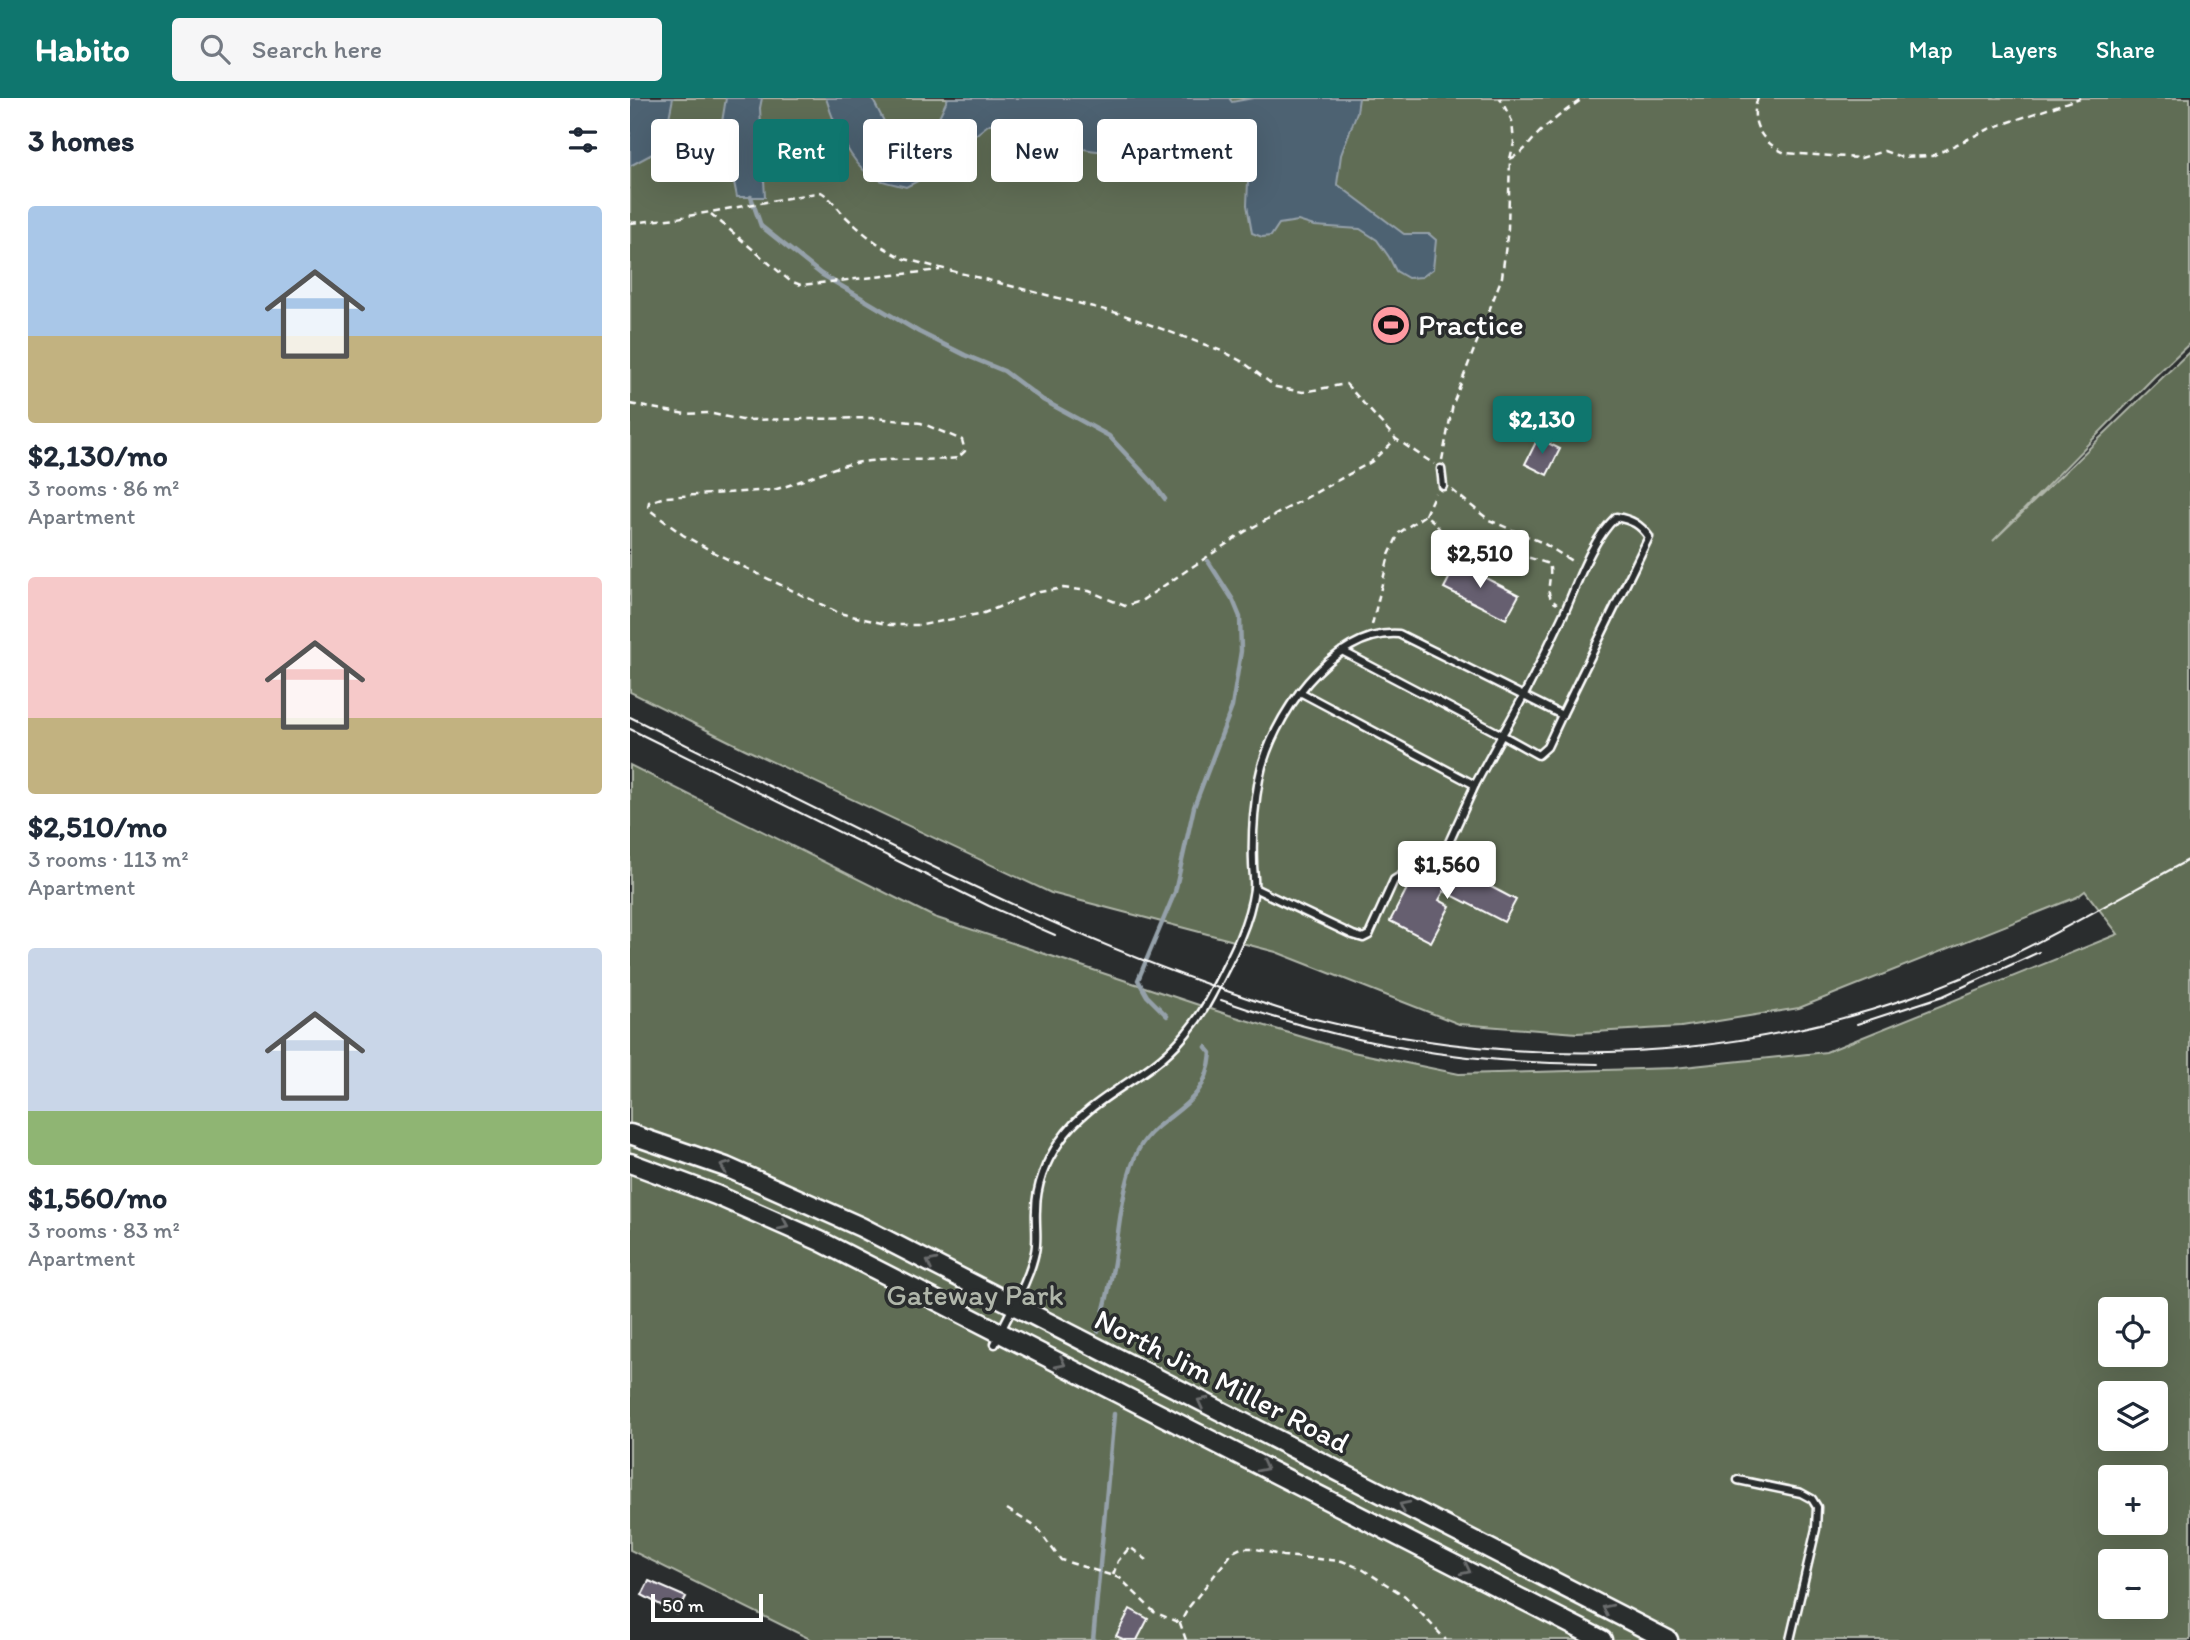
<!DOCTYPE html>
<html lang="en">
<head>
<meta charset="utf-8">
<style>
	:root { --surface:#fff; --page:#f6f6f7; --text:#1f2937; --muted:#747a83; --accent:#0f766e }
	body { margin:0; font-family:Itim,sans-serif; background:var(--page); color:var(--text); height:100vh; display:flex; flex-direction:column; font-size:26px; white-space:nowrap }
	* { box-sizing:border-box; margin:0 }
	p { font-size:23px; color:var(--muted) }
	.icon { flex:none; width:38px; height:38px; fill:none; stroke:currentColor; stroke-width:2; stroke-linecap:round; stroke-linejoin:round }
	.map { position:relative; flex:1; overflow:hidden }
	.side { display:flex; flex-direction:column; background:var(--surface); width:630px }
	.side>* { flex:none }
	.banner { position:absolute; left:21px; top:21px; width:665px; height:63px; display:flex; gap:14px }
	.buttons { position:absolute; left:1468px; top:1199px; display:grid; gap:14px }
	.buttons a { display:grid; place-items:center; width:70px; height:70px; border-radius:7px; background:var(--surface); box-shadow:0 7px 28px #0002; font-size:35px }
	.scale { position:absolute; left:21px; bottom:18px; width:112px; box-sizing:border-box; padding-left:7px; border:4px solid #fff; border-top:0; font-size:19px; line-height:24px; white-space:nowrap; color:#fff; -webkit-text-stroke:5px #2a2d2e; paint-order:stroke }
	.price { position:absolute; translate:-50% -60px; padding:0 16px; border-radius:7px; background:#fff; color:#222; font-size:23px; line-height:46px; filter:drop-shadow(0 2px 4px #0008) }
	.price::after { content:''; position:absolute; left:50%; top:42px; width:21px; height:16px; margin-left:-10px; background:inherit; clip-path:polygon(0 0,100% 0,50% 100%) }
	.price.on { background:var(--accent); color:#fff }
	ul { padding:0; list-style:none }
	li { display:grid; align-content:center; gap:14px; height:371px; padding:0 28px }
	li span { display:grid; place-items:center; height:217px; border-radius:7px; color:#555 }
	li>.icon { margin-inline-start:auto }
	span .icon { width:126px; height:126px; fill:#fffc; stroke-width:1 }
	li b { font-size:30px }
	h2 { display:flex; justify-content:space-between; align-items:center; height:84px; padding:0 28px; font-size:30px }
	.pill { padding:0 24px; border-radius:7px; background:var(--surface); box-shadow:0 7px 28px #0002; font-size:24px; line-height:63px }
	.pill.on { background:var(--accent); color:#fff }
	header { display:flex; align-items:center; gap:42px; box-sizing:border-box; height:98px; padding:0 35px; background:var(--accent); color:#fff }
	header strong { font-size:33px }
	nav { display:flex; gap:38px; margin-inline-start:auto; font-size:24px }
	.search { width:490px; height:63px; background:var(--page); display:flex; align-items:center; gap:18px; box-sizing:border-box; padding:0 24px; border-radius:7px; color:var(--muted); font-size:26px }
	main { display:flex; flex:1; min-height:0 }
	.map>svg:first-child { display:block }
	.green { fill:#616d54; stroke:#b0b6aa; stroke-width:2; fill-rule:evenodd }
	.water { fill:#4e6272; stroke:#95a1aa; stroke-width:2 }
	.lines { fill:none; stroke-linecap:round; stroke-linejoin:round }
	.stream { stroke:#95a1aa; stroke-width:4.5 }
	.building { fill:#665e6f; stroke:#fff; stroke-width:2 }
	.lane-casing { stroke:#fff; stroke-width:11 }
	.secondary-casing { stroke:#fff; stroke-width:23 }
	.path { stroke:#fff; stroke-width:2.5; stroke-dasharray:7 5; stroke-linecap:butt }
	.lane { stroke:#2a2d2e; stroke-width:6 }
	.secondary { stroke:#2a2d2e; stroke-width:18 }
	.tram { stroke:#fff; stroke-width:2 }
	.oneway { stroke:#6a6c6d }
	.labels { text-anchor:middle; stroke-width:7; stroke-linejoin:round; paint-order:stroke }
	.poi-label { font-size:30px; fill:#fff; stroke:#2a2d2e; text-anchor:start }
	.park-label { font-size:30px; fill:#b0b6aa; stroke:#2a2d2e }
	.street-label { font-size:30px; fill:#fff; stroke:#2a2d2e }
</style>
</head>
<body>
<header>
<strong>Habito</strong>
<div class="search"><svg class="icon" aria-label="search" viewBox="0 0 24 24"><circle cx="10" cy="10" r="6"/><path d="M15 15l6 6"/></svg>Search here</div>
<nav><a>Map</a><a>Layers</a><a>Share</a></nav>
</header>
<main>
<section class="side">
<h2>3 homes<svg class="icon" aria-label="filters" viewBox="0 0 24 24"><path d="M4 7h16M4 17h16"/><circle cx="9" cy="7" r="2"/><circle cx="15" cy="17" r="2"/></svg></h2>
<ul>
<li><span style="background:linear-gradient(#a9c7e8 60%,#c2b280 0)"><svg class="icon" aria-label="home" viewBox="0 0 24 24"><path d="M3 11l9-7 9 7M6 9v11h12V9"/></svg></span><div><b>$2,130/mo</b><p>3 rooms · 86 m²</p><p>Apartment</p></div></li>
<li><span style="background:linear-gradient(#f6c9c9 65%,#c2b280 0)"><svg class="icon" aria-label="home" viewBox="0 0 24 24"><path d="M3 11l9-7 9 7M6 9v11h12V9"/></svg></span><div><b>$2,510/mo</b><p>3 rooms · 113 m²</p><p>Apartment</p></div></li>
<li><span style="background:linear-gradient(#c9d6e8 75%,#8fb573 0)"><svg class="icon" aria-label="home" viewBox="0 0 24 24"><path d="M3 11l9-7 9 7M6 9v11h12V9"/></svg></span><div><b>$1,560/mo</b><p>3 rooms · 83 m²</p><p>Apartment</p></div></li>
</ul>
</section>
<div class="map">
<svg width="1560" height="1542" viewBox="0 0 1560 1542">
	<rect width="100%" height="100%" fill="#2a2d2e"/>
	<filter id="ink" filterUnits="userSpaceOnUse"><feTurbulence type="fractalNoise" baseFrequency=".0143" numOctaves="2"/><feDisplacementMap in="SourceGraphic" scale="14" xChannelSelector="R" yChannelSelector="G"/><feConvolveMatrix kernelMatrix="1 2 1 2 8 2 1 2 1" color-interpolation-filters="sRGB"/></filter>
	<g filter="url(#ink)">
		<path class="green" d="M0,0h1560v245l-37,35 -160,163 197,-190v1289h-1378l-182,-90v-785l304,152 295,98 124,37 106,22 215,-6 152,-16 292,-118 -33,-43 -8,6 -278,111 -118,19 -104,6 -118,-9 -183,-72 -225,-59 -306,-144 -115,-57zM1480,1211h46v45h-46zM1480,1295h46v45h-46zM1480,1379h46v45h-46zM1480,1463h46v45h-46z"/>
		<g class="water">
			<path d="M0,0h43l-6,30 -11,24 -26,14z"/>
			<path d="M96,0h36l-2,10 5,89h-28l-15,-75z"/>
			<path d="M196,0h46l19,37 15,7 18,-4 12,-15 12,-25h281l3,4 21,-4h106l-2,14 -16,43 -4,29 67,50h25l7,6 -3,29 -11,8 -14,1 -12,-7 -7,-14 -12,-17 -17,-11 -46,-3 -16,-5 -19,3 -8,12 -9,1 -10,-4 -5,-28 3,-71 -6,-9c-21,-4 -29,26 -53,31 -22,6 -47,-2 -69,-4 -11,-1 -22,0 -33,-2 -14,-2 -28,-8 -42,-3 -23,-14 -25,-36 -59,-22l-70,56 -12,6c-11,-3 -27,-5 -37,-12 -22,-18 -35,-51 -43,-77z"/>
		</g>
		<g class="lines">
			<g class="stream">
				<path d="M121,99l10,29 60,48 98,58 46,23 39,16 39,29 66,36 44,47 12,16"/>
				<path d="M537,918l-20,-20 -9,-16 37,-88 19,-85 38,-100 9,-56 -1,-34 -7,-17 -25,-39"/>
				<path d="M468,1233c7,-23 12,-45 16,-69 5,-34 8,-72 21,-105 18,-46 71,-42 76,-104l-5,-6"/>
				<path d="M463,1542l21,-226"/>
			</g>
		</g>
		<g class="building">
			<path d="M908,340l22,11 -13,26 -22,-11z"/>
			<path d="M822,458l4,7 63,32 -13,24 -62,-31 11,-21h-5l-4,-5z"/>
			<path d="M814,764l72,38 -12,22 -60,-31 -5,9 11,6 -19,36 -41,-21 23,-44 19,9z"/>
			<path d="M19,1483l37,16 -9,17 -35,-19z"/>
			<path d="M500,1511l18,10 -11,21h-12l-9,-4z"/>
		</g>
		<g class="lines">
			<defs>
				<g id="lane">
					<path d="M811,371l2,17"/>
					<path d="M670,594l175,93"/>
					<path d="M624,790l99,47 10,3 6,-3 25,-55 26,-16 17,-4 9,-11 29,-64 27,-50 36,20 9,-8 15,-32"/>
					<path d="M365,1246c13,-31 33,-59 40,-92 3,-13 0,-28 1,-42 0,-24 10,-49 24,-69 23,-34 61,-52 93,-76 23,-17 45,-43 58,-69 17,-33 38,-69 43,-107 1,-8 -1,-18 -1,-26 -1,-28 1,-57 6,-84 11,-60 73,-150 140,-145l163,81 87,-178c-9,-13 -17,-17 -33,-20 -25,24 -37,62 -51,94 -20,42 -39,84 -63,124l-160,-84"/>
					<path d="M1108,1382l63,13 11,6 5,8 -1,22 -26,111"/>
				</g>
				<g id="secondary">
					<path d="M0,1036l96,33 135,60 807,413"/>
					<path d="M0,1065l86,32 104,46 782,399"/>
				</g>
			</defs>
			<use href="#lane" class="lane-casing"/>
			<use href="#secondary" class="secondary-casing"/>
			<g class="path">
				<path d="M1128,0c-10,25 5,45 27,55l76,5 23,-7 17,6 31,-1 57,-27 91,-31"/>
				<path d="M880,61c18,-9 20,-18 33,-30 13,-11 27,-22 41,-31"/>
				<path d="M81,116l79,67 11,4 139,-15"/>
				<path d="M0,125l47,-5 144,-26c10,6 16,16 24,24 20,19 35,31 60,43l216,55 101,37 21,11 33,25 27,5 43,-8 50,55 38,25"/>
				<path d="M0,306l55,10 23,-1 34,7 133,-2 46,5 41,17 3,11 -7,7c-34,4 -69,-1 -103,5 -29,5 -54,20 -82,27l-108,7 -16,5 -1,6 3,3 32,24 36,20 120,58 51,12h32l62,-12 50,-20 29,-5 26,3 36,15 16,-5 105,-70 125,-69 25,-23"/>
				<path d="M812,362l11,-56 49,-127 6,-49 2,-69 4,-16 -2,-22 -12,-23"/>
				<path d="M822,392l37,30 54,23 32,20"/>
				<path d="M795,417l10,-22"/>
				<path d="M742,527l17,-70 10,-22 26,-18 9,7 21,27 23,13c33,-10 38,-9 71,2 5,14 -8,31 8,40"/>
				<path d="M377,1411l29,18 25,33 59,18 34,34 26,11"/>
				<path d="M483,1477l5,-14 12,-14 17,13"/>
				<path d="M556,1542l-6,-17 9,-16 44,-55 8,-4h12l30,8 59,5 20,8 43,27 41,44"/>
			</g>
			<use href="#lane" class="lane"/>
			<use href="#secondary" class="secondary"/>
			<g class="tram">
				<path d="M0,619c95,47 190,94 285,141 96,47 192,91 292,126 34,12 69,25 104,34 210,52 421,47 625,-30 89,-34 171,-84 254,-129"/>
				<path d="M0,631l359,177 66,29"/>
				<path d="M591,902c125,44 245,64 377,64"/>
				<path d="M1227,926l86,-28 96,-44"/>
			</g>
		</g>
		<defs><path id="oneway-chevron" d="M-2-3.5L2.5 0L-2 3.5" fill="none" stroke-width="1.6" stroke-linecap="round" stroke-linejoin="round" transform="scale(1.75)"/></defs>
		<g class="oneway">
			<use href="#oneway-chevron" transform="translate(95 1069) rotate(-159)"/>
			<use href="#oneway-chevron" transform="translate(154 1127) rotate(24)"/>
			<use href="#oneway-chevron" transform="translate(301 1165) rotate(-153)"/>
			<use href="#oneway-chevron" transform="translate(431 1265) rotate(27)"/>
			<use href="#oneway-chevron" transform="translate(572 1304) rotate(-153)"/>
			<use href="#oneway-chevron" transform="translate(633 1369) rotate(27)"/>
			<use href="#oneway-chevron" transform="translate(774 1408) rotate(-153)"/>
			<use href="#oneway-chevron" transform="translate(836 1472) rotate(27)"/>
			<use href="#oneway-chevron" transform="translate(977 1511) rotate(-153)"/>
		</g>
	</g>
	<defs>
		<symbol id="stadium-disc" viewBox="-11 -11 22 22"><circle r="9.5" fill="#ff9aa2" stroke="#2a2d2e"/><path d="M0-5a6.5 5 0 1 0 0 10a6.5 5 0 1 0 0-10ZM-3.5-1.8h7v3.6h-7Z" fill="#111"/></symbol>
	</defs>
	<g fill-rule="evenodd">
		<use href="#stadium-disc" x="739" y="205" width="44" height="44"/>
	</g>
	<g class="labels">
		<g class="poi-label">
			<text x="788" y="237">Practice</text>
		</g>
		<g class="park-label">
			<text x="345" y="1207">Gateway Park</text>
		</g>
		<g class="street-label">
			<text transform="translate(592 1283) rotate(27)" y="10">North Jim Miller Road</text>
		</g>
	</g>
</svg>
<div class="buttons">
<a><svg class="icon" aria-label="locate" viewBox="0 0 24 24"><circle cx="12" cy="12" r="6"/><path d="M12 2v4M12 18v4M2 12h4M18 12h4"/></svg></a>
<a><svg class="icon" aria-label="layers" viewBox="0 0 24 24"><path d="M12 4l9 5-9 5-9-5zM3 14l9 5 9-5"/></svg></a>
<a>+</a>
<a>−</a>
</div>
<div class="scale">50 m</div>
<b class="price on" style="left:912px;top:358px">$2,130</b>
<b class="price" style="left:850px;top:492px">$2,510</b>
<b class="price" style="left:817px;top:803px">$1,560</b>
<div class="banner">
<a class="pill">Buy</a>
<a class="pill on">Rent</a>
<a class="pill">Filters</a>
<a class="pill">New</a>
<a class="pill">Apartment</a>
</div>
</div>
</main>
</body>
</html>
